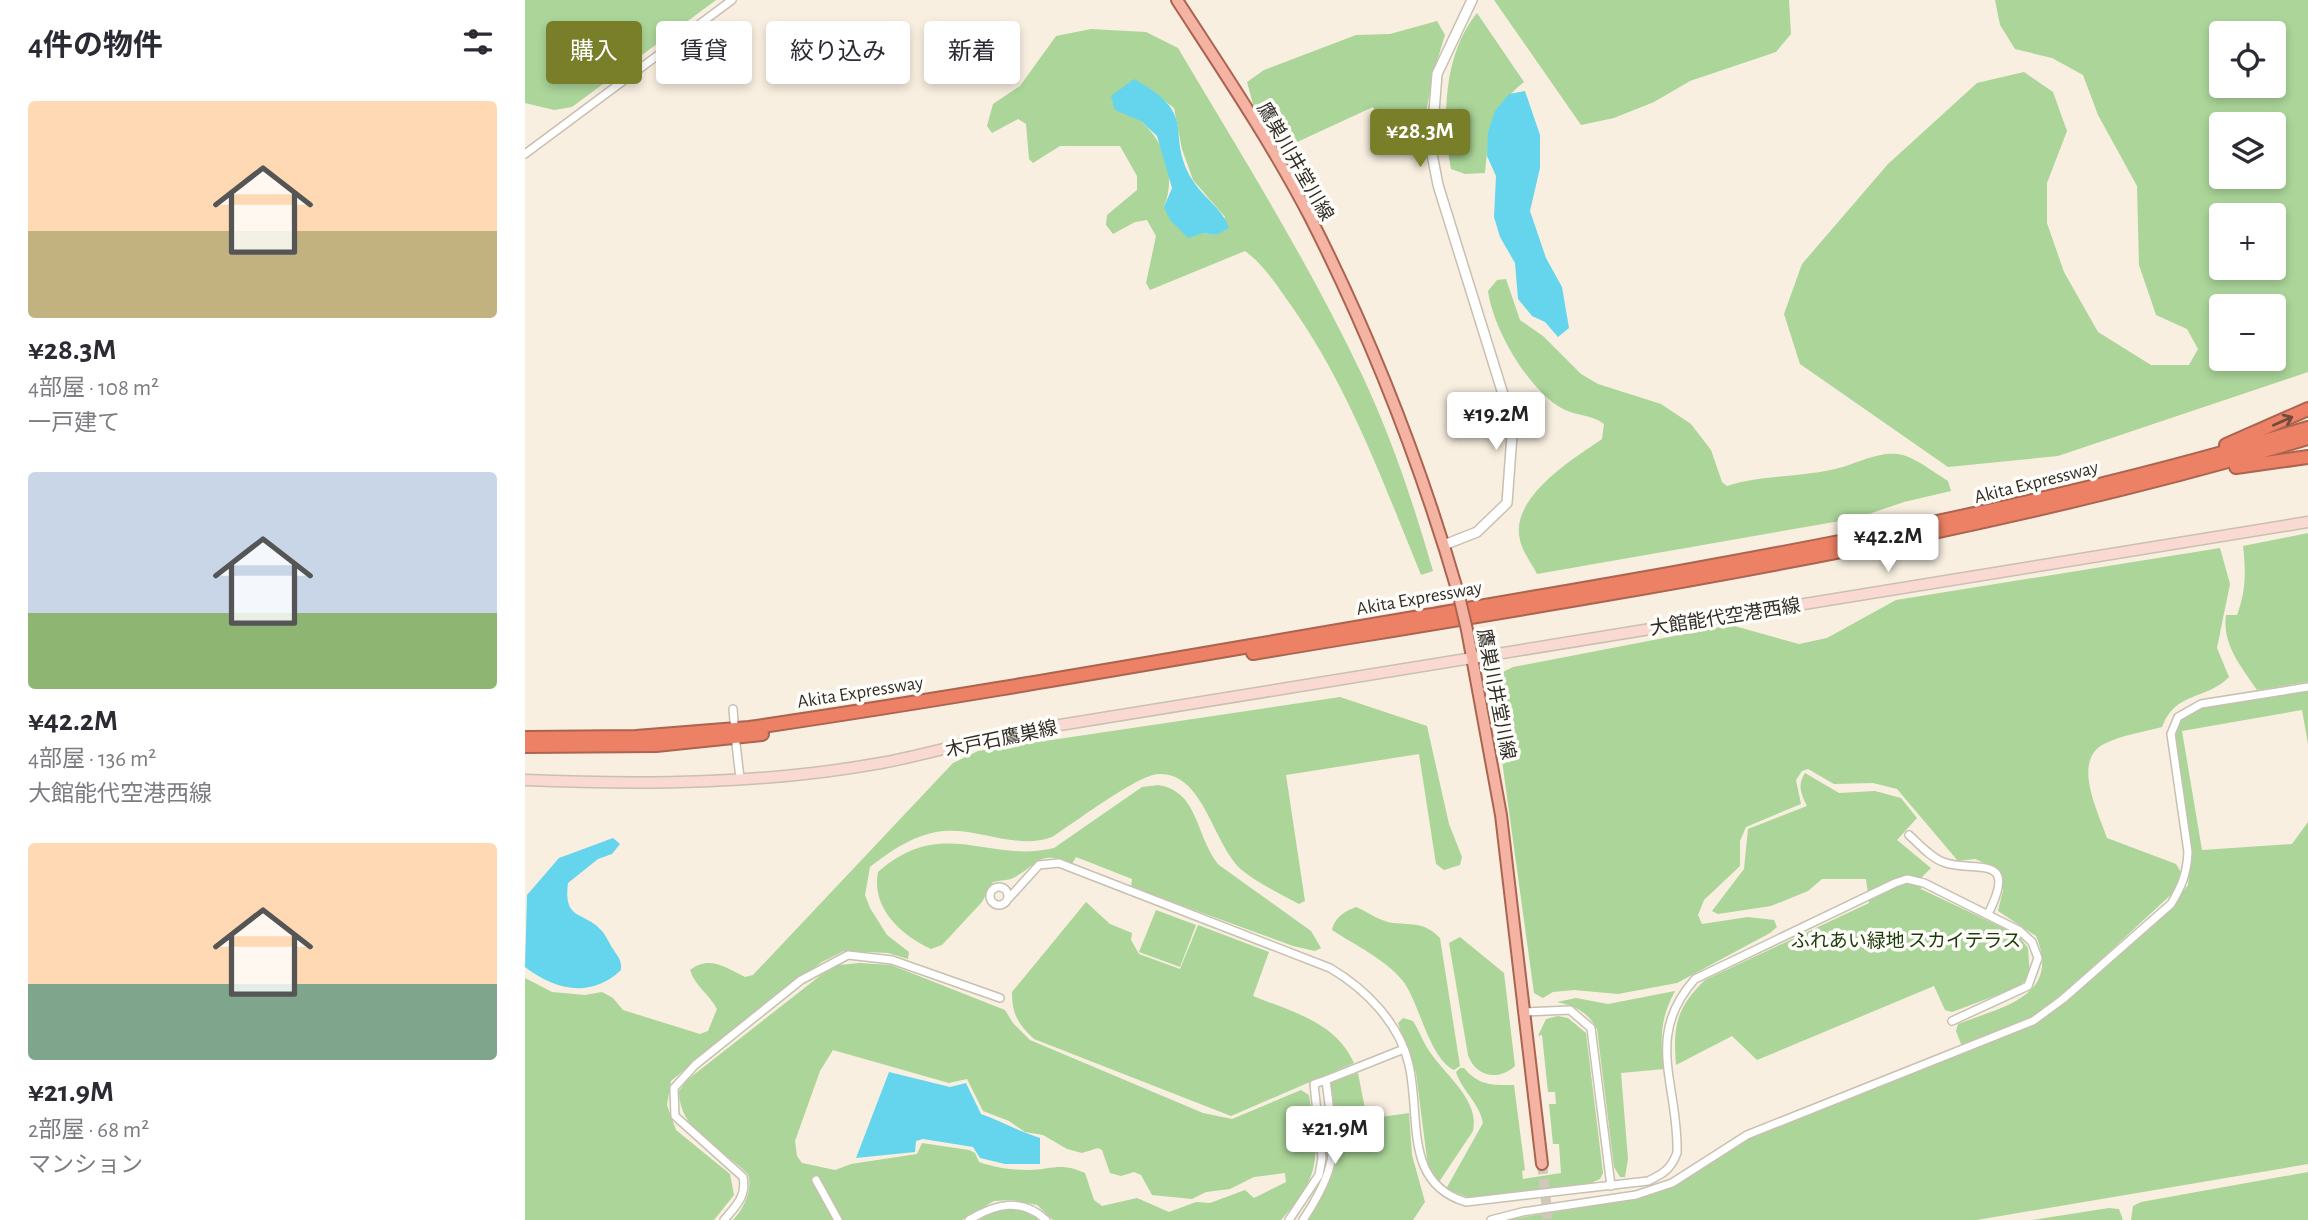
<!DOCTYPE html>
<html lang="ja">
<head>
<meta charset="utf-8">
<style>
	:root { --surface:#fff; --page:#f7f7f7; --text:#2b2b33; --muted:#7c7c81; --accent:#797f29 }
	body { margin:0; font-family:"Alegreya Sans","Noto Sans JP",sans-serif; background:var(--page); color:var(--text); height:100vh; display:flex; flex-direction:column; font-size:26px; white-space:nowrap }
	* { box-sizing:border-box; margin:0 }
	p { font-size:23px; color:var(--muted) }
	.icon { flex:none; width:38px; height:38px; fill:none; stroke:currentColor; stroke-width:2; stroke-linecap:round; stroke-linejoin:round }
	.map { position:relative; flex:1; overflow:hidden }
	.details { display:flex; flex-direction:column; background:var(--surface); width:525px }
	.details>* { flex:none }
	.hud { position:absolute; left:21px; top:21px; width:665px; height:63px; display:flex; gap:14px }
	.controls { position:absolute; left:1684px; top:21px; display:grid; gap:14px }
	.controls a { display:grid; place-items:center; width:77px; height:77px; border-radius:7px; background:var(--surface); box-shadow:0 4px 10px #0003; font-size:35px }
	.price { position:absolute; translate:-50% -60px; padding:0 16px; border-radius:7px; background:#fff; color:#222; font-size:23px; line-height:46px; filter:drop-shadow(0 2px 4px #0008) }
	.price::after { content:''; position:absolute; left:50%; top:42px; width:21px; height:16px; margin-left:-10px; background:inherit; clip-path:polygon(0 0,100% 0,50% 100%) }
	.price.current { background:var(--accent); color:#fff }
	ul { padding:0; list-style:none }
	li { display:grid; align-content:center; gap:14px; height:371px; padding:0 28px }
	li span { display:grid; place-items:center; height:217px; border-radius:7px; color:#555 }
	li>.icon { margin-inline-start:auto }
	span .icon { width:126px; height:126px; fill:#fffc; stroke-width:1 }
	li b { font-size:30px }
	h2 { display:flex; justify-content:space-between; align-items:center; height:84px; padding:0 28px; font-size:30px }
	.chip { padding:0 24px; border-radius:7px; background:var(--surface); box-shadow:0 4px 10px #0003; font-size:24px; line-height:63px }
	.chip.current { background:var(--accent); color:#fff }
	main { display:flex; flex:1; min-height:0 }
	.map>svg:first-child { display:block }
	.green { fill:#abd599; fill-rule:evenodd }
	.water { fill:#65d5ed }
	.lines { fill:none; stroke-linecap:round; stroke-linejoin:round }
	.primary-tunnel { stroke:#d0c8bb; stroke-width:10; stroke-dasharray:10 5; stroke-linecap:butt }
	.minor-casing { stroke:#c8c0b1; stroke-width:10 }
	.tertiary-casing { stroke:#c8c0b1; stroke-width:12 }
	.secondary-casing { stroke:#c8c0b1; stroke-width:13 }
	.primary-casing { stroke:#ab6450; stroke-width:14 }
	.motorway-casing { stroke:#ab6450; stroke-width:16 }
	.minor { stroke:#fff; stroke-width:7 }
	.tertiary { stroke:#fff; stroke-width:9 }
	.secondary { stroke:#f9d9d1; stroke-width:10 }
	.primary { stroke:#f4b3a3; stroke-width:10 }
	.motorway { stroke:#ec8165; stroke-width:12 }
	.primary-bridge-casing { stroke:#ab6450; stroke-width:14; stroke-linecap:butt }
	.primary-bridge { stroke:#f4b3a3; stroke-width:10 }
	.oneway { stroke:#724b3d }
	.labels { text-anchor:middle; stroke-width:7; stroke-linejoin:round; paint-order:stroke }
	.street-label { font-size:19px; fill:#312e28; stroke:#fffdfa }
	.park-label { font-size:19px; fill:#1b3a0a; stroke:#fffdfa }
</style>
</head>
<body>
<main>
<section class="details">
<h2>4件の物件<svg class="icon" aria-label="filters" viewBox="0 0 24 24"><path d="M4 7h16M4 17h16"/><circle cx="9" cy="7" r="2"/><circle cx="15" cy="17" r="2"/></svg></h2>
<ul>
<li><span style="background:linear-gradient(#ffd9b3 60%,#c2b280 0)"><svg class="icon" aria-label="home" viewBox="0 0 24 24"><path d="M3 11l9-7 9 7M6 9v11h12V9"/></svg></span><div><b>¥28.3M</b><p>4部屋 · 108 m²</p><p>一戸建て</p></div></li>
<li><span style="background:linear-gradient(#c9d6e8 65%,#8fb573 0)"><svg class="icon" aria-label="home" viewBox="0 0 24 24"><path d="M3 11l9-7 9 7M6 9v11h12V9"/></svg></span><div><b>¥42.2M</b><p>4部屋 · 136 m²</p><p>大館能代空港西線</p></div></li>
<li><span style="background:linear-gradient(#ffd9b3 65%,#7fa58c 0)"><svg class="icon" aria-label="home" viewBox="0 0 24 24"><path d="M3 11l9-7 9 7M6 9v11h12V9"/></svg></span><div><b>¥21.9M</b><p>2部屋 · 68 m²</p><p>マンション</p></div></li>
</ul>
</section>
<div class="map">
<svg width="1783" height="1220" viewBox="0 0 1783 1220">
	<rect width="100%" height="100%" fill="#f8efe0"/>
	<g class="green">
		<path d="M0,0h191l-144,107 -18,3 -29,-7z"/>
		<path d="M969,0h295l2,34 -15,18 -86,29 -36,21 -40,16 -33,7z"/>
		<path d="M1470,0h313v372l-250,84 -110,11 -148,-103 -16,-50 18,-50 86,-100 89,-81 47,-11 29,20 14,39 -20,52v40l17,49 34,60 53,33h38l9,-16 -11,-20 -31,-14 -17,-50 -2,-79 -39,-71 -15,-40 -31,-17 -37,-9 -15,-24zM1696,33h52v53h-52zM1696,124h52v53h-52zM1696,215h52v53h-52zM1696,306h52v53h-52z"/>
		<path d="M952,13l47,69c-33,26 -35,51 -39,91l-20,1 -14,-5c-9,-51 -8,-114 26,-156z"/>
		<path d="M912,21l8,14 -11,36 -12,62 -35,11 -14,-37 -91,42 -28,-41 -7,-26 17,-12 92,-35 34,-1z"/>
		<path d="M566,29l55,3 32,16c64,108 131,215 185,329 29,62 51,128 70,194l-12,4c-38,-93 -73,-190 -131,-271 -14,-20 -26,-39 -45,-53l-95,39 -4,-7 10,-47 -9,-16 -12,2 -22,12 -7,-9 1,-10 30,-25v-14l-17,-30h-60l-27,17 -4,-4 -3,-35 -8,-5 -26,14 -5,-7 6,-22 27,-18 36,-50zM636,98l13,10 8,41 11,31 32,37 -9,18 -13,-2 -39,-26c12,-31 2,-63 -23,-86z"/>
		<path d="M981,279l14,41 23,16 38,38 17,10 63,20 30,20 20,26 11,32 5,4c38,-12 77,-8 116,-19 20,-6 41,-18 63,-11 14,5 29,17 42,25l3,10 -47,11 -47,16 -320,56c-5,-10 -15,-23 -17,-34 -11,-42 53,-81 82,-101l2,-15c-13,-10 -27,-8 -41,-15 -34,-18 -70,-80 -75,-118l9,-11z"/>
		<path d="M1783,533v149l-51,8c-16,-24 -35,-45 -31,-75h11c9,-24 9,-44 6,-69z"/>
		<path d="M1695,548l10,36 -13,64 12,29c-22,23 -54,14 -67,50 -18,5 -41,8 -58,17 -33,17 -5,69 3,94l69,26 6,10 -6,16 -96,89 -49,40 -63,25h-7l-5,-13 2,-7c43,-17 104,-27 78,-88l-38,-25 5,-21 -7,-22 -21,-9 -17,2 -61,-72 -24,-6 -39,1 -26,-15 -6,2 -6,9 5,24 -55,23 -6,14v25l-36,34 -6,15 4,9 46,-7 26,3 3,7 -7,6 -93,50 -59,11 -44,-4 -21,2 -10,6 -9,-5 -42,-305 9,-15 12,-6 218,-42 68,19 28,-6 69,-38z"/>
		<path d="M1783,690v54l-6,-34 -120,21 20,119 90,-6 16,-22v342l-331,56h-472l131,-21 40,-14 69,-46 237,-93 47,-20 27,-17 113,-99 19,-25 3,-34 -16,-115 8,-20 19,-9z"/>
		<path d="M815,697l87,29 22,98 13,33 -2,8 -16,5 -8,-6 -17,-110 -133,21 19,126 -6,3c-18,-10 -40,-20 -56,-33 -31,-26 -38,-98 -84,-97 -21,0 -86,50 -107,63 -36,13 -72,-9 -108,-6 -27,2 -54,20 -74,36l-5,28 5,13 17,27 22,17 -1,7 -20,-6 -44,-2 -22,11 -58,42 -93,77 -4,24 9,25 54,44 4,21 -20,25h-189v-242l27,14 33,3 17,-3 11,6 10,12 77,24 8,-3 9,-22c-8,-15 -22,-23 -27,-39 19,-15 35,-3 55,7l8,-2 200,-212 25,-12z"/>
		<path d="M1280,773l34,20 36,-2 26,7 16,20 -20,22 34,28 -9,9 -1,12 97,46 10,13 2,29 -14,11 -64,24 -7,-2 -11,-24 -177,74 -25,-24 -56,29c-3,-39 0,-57 29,-85l164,-77 -3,-24h-44l-14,12 -37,15 -53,8 -6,-3 32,-42 4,-40 59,-23c-6,-12 -10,-21 -2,-33z"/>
		<path d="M633,785c41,6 37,51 61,80l92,66 10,17 -6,3 -22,-5 -162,-59 1,-8 -56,-22 -4,7c-32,-14 -31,-2 -57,13 -6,4 -15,3 -22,5l-11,20 -40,43 -11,4c-30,-14 -60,-41 -53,-77 65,-57 111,-8 176,-24l88,-61z"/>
		<path d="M561,902l24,22 22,9 -1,7 8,14 41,15 18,-44 71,27 -16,44c39,16 83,26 101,67l-123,53 -197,-77c-16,-15 -22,-25 -22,-47z"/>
		<path d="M831,907c12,5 23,14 37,16 21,2 31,-1 47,15l20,128 -6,4c-25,-12 -34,-66 -51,-89 -18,-22 -48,-36 -71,-51 2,-12 13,-19 24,-23z"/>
		<path d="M631,910l40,15 -16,42 -41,-15z"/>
		<path d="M935,937l44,36 11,93c-17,16 -40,10 -47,-11l-19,-112z"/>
		<path d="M335,963l31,2 114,45 8,13 17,17 173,73 29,6 69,-29 8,5c9,59 15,78 -28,125h-228l-16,-15 -25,-5 -18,1 -32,19h-120l-24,-44 -6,4 22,40h-101c11,-12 20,-30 15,-46 -26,-26 -69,-42 -69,-83l8,-11 134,-105 18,-10zM308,1050l116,33 18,-4 16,32 26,10 16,11 18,3 24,14 15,4 16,-5 4,2 8,23 11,3 13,-4 7,3 11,20 40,4 14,-7 24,-3 24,-12 31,-4 1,9 -32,16 -9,-8 -35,13 -14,-1 -27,10 -32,-14 -35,8 -8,-6 -9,-27c-24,-11 -32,-4 -56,-3 -18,0 -33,-2 -50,-8l-4,-9 -6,-3 -47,-7 -5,11 -66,10 -16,6 -33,-7 -5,-7 -2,-15 25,-70z"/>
		<path d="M1150,991c-15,28 -15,47 -11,78l-43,4 7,86 -3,18h-5l-6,-10 -17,-138c-9,-17 -22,-23 -40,-27l19,-4 32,6z"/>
		<path d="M1033,1016l10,2 18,15 17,140 -3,6 -9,4 -121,15 -24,-9 37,-66c-4,-21 -21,-32 -27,-51l4,-4h4c15,18 28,17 50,17l11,85 -3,1 1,8 38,-6 -2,-29h-6l-4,-40h7l-1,-12h-7l-6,-57 -4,1 8,-17z"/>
		<path d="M878,1018l10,3c7,11 11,24 19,34 15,21 48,47 41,76l-34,51 -9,-11 -3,-12 -11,-86 -18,-50z"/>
		<path d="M833,1073l9,46 42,-6 3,42 13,47 -12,18h-106c40,-59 33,-70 22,-137z"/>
		<path d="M1783,1172v48h-177l2,-14 8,-4z"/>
		<path d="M1584,1208l10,1 4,11h-91z"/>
		<path d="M482,1209l16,2 17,9h-61l16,-10z"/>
	</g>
	<g class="water">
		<path d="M609,79c68,37 29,54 59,102 11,17 29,27 36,47l-13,7 -13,-2 -15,5 -18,-18 -6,-13 8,-19 -15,-52 -16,-15 -26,-11 -4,-14z"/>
		<path d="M1000,91l15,44v33l-10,43 16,47 16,29 7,41 -11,9 -13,-15 -13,-6 -14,-17 -3,-36 -15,-26 -6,-20 2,-41 -9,-20 1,-24 7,-21 14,-17z"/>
		<path d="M88,838l7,6 -8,10 -14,5 -30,24c-5,38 16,28 33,47 5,5 8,13 12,19 5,8 9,11 8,21 -29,28 -65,21 -96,-3l2,-72 32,-37z"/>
		<path d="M364,1072l61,15 16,-4 15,31c22,8 37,17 59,24v26h-35l-25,-6 -7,-11 -50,-8 -7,2 -1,11 -59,6z"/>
	</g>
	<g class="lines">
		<path class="primary-tunnel" d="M1017,1164l6,56"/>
		<defs>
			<g id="minor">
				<path d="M0,154l207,-154"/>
				<path d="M208,709l1,12"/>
				<path d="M211,744l4,34"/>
				<path d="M1384,835c10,9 21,22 34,27 31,12 77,-11 45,52"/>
				<circle cx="474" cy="896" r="9"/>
				<path d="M484,898l30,-33 20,-2 271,105c36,21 70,56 79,97 12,53 -6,118 57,137l182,-21c15,-7 23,-12 29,-28 2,-68 -34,-116 18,-174l200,-96 12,-4 17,4 96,48 12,11 6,16 -10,28 -76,35"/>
				<path d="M998,1012l47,-2 21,18 20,158"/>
				<path d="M291,1180l22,40"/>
				<path d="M199,1220c12,-14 23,-24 19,-43l-68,-61 -1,-28 21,-23 106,-85 47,-25 44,5 108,38"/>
				<path d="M444,1220c26,-16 52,-23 77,0"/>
				<path d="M764,1220l30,-45 3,-17 -8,-74 12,-4"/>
				<path d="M778,1220c39,-59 31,-72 23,-140l78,-31"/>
				<path d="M966,1220l31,-8 114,-17 36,-12 75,-48 286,-114 30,-22 108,-95c11,-18 16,-31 17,-52l-17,-118 7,-17 23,-13 107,-17"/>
			</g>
			<path id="tertiary" d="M919,545l33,-13 30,-29 5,-68 -5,-28 -69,-222 -7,-36 6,-75 35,-74"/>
			<path id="secondary" d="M0,780c118,5 240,4 356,-17 44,-8 86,-21 130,-30l1297,-211"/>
			<g id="primary">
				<path d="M652,0c46,71 94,142 133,217 62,122 111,248 149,379"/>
				<path d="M942,630l34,185 41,349"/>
			</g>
			<g id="motorway">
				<path d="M1701,445l82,-36"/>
				<path d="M1711,467l72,-10"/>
				<path d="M728,653c355,-59 710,-112 1055,-215"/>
				<path d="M0,738l111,-1 113,-9c226,-33 452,-74 677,-112 297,-51 593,-100 882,-188"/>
				<path d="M0,746l131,-1 106,-11"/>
			</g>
		</defs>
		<use href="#minor" class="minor-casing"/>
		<use href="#tertiary" class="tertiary-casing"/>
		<use href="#secondary" class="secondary-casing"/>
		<use href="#primary" class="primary-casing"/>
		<use href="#motorway" class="motorway-casing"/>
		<use href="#minor" class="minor"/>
		<use href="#tertiary" class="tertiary"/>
		<use href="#secondary" class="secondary"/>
		<use href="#primary" class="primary"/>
		<use href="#motorway" class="motorway"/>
		<defs>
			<path id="primary-bridge" d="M934,596l8,34"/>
		</defs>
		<use href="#primary-bridge" class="primary-bridge-casing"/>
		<use href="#primary-bridge" class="primary-bridge"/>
	</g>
	<defs><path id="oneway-shaft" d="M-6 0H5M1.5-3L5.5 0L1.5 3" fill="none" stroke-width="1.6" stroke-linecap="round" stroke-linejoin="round" transform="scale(1.75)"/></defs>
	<use class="oneway" href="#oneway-shaft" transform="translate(1758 421) rotate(-24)"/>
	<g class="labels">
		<g class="street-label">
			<text transform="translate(771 161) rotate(60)" y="7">鷹巣川井堂川線</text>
			<text transform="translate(1511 481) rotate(-14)" y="7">Akita Expressway</text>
			<text transform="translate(894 597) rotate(-10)" y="7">Akita Expressway</text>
			<text transform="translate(1200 616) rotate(-9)" y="7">大館能代空港西線</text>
			<text transform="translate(335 691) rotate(-9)" y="7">Akita Expressway</text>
			<text transform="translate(972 694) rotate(79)" y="7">鷹巣川井堂川線</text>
			<text transform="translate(476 738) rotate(-12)" y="7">木戸石鷹巣線</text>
		</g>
		<g class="park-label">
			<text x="1381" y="947">ふれあい緑地 スカイテラス</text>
		</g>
	</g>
</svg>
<div class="controls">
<a><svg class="icon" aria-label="locate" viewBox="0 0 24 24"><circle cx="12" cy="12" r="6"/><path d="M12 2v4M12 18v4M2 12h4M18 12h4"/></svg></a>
<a><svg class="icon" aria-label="layers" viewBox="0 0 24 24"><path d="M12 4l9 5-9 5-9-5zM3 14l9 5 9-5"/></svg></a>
<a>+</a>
<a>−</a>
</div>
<b class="price current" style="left:895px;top:169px">¥28.3M</b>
<b class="price" style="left:971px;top:452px">¥19.2M</b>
<b class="price" style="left:1363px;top:574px">¥42.2M</b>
<b class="price" style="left:810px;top:1166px">¥21.9M</b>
<div class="hud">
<a class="chip current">購入</a>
<a class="chip">賃貸</a>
<a class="chip">絞り込み</a>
<a class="chip">新着</a>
</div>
</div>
</main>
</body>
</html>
